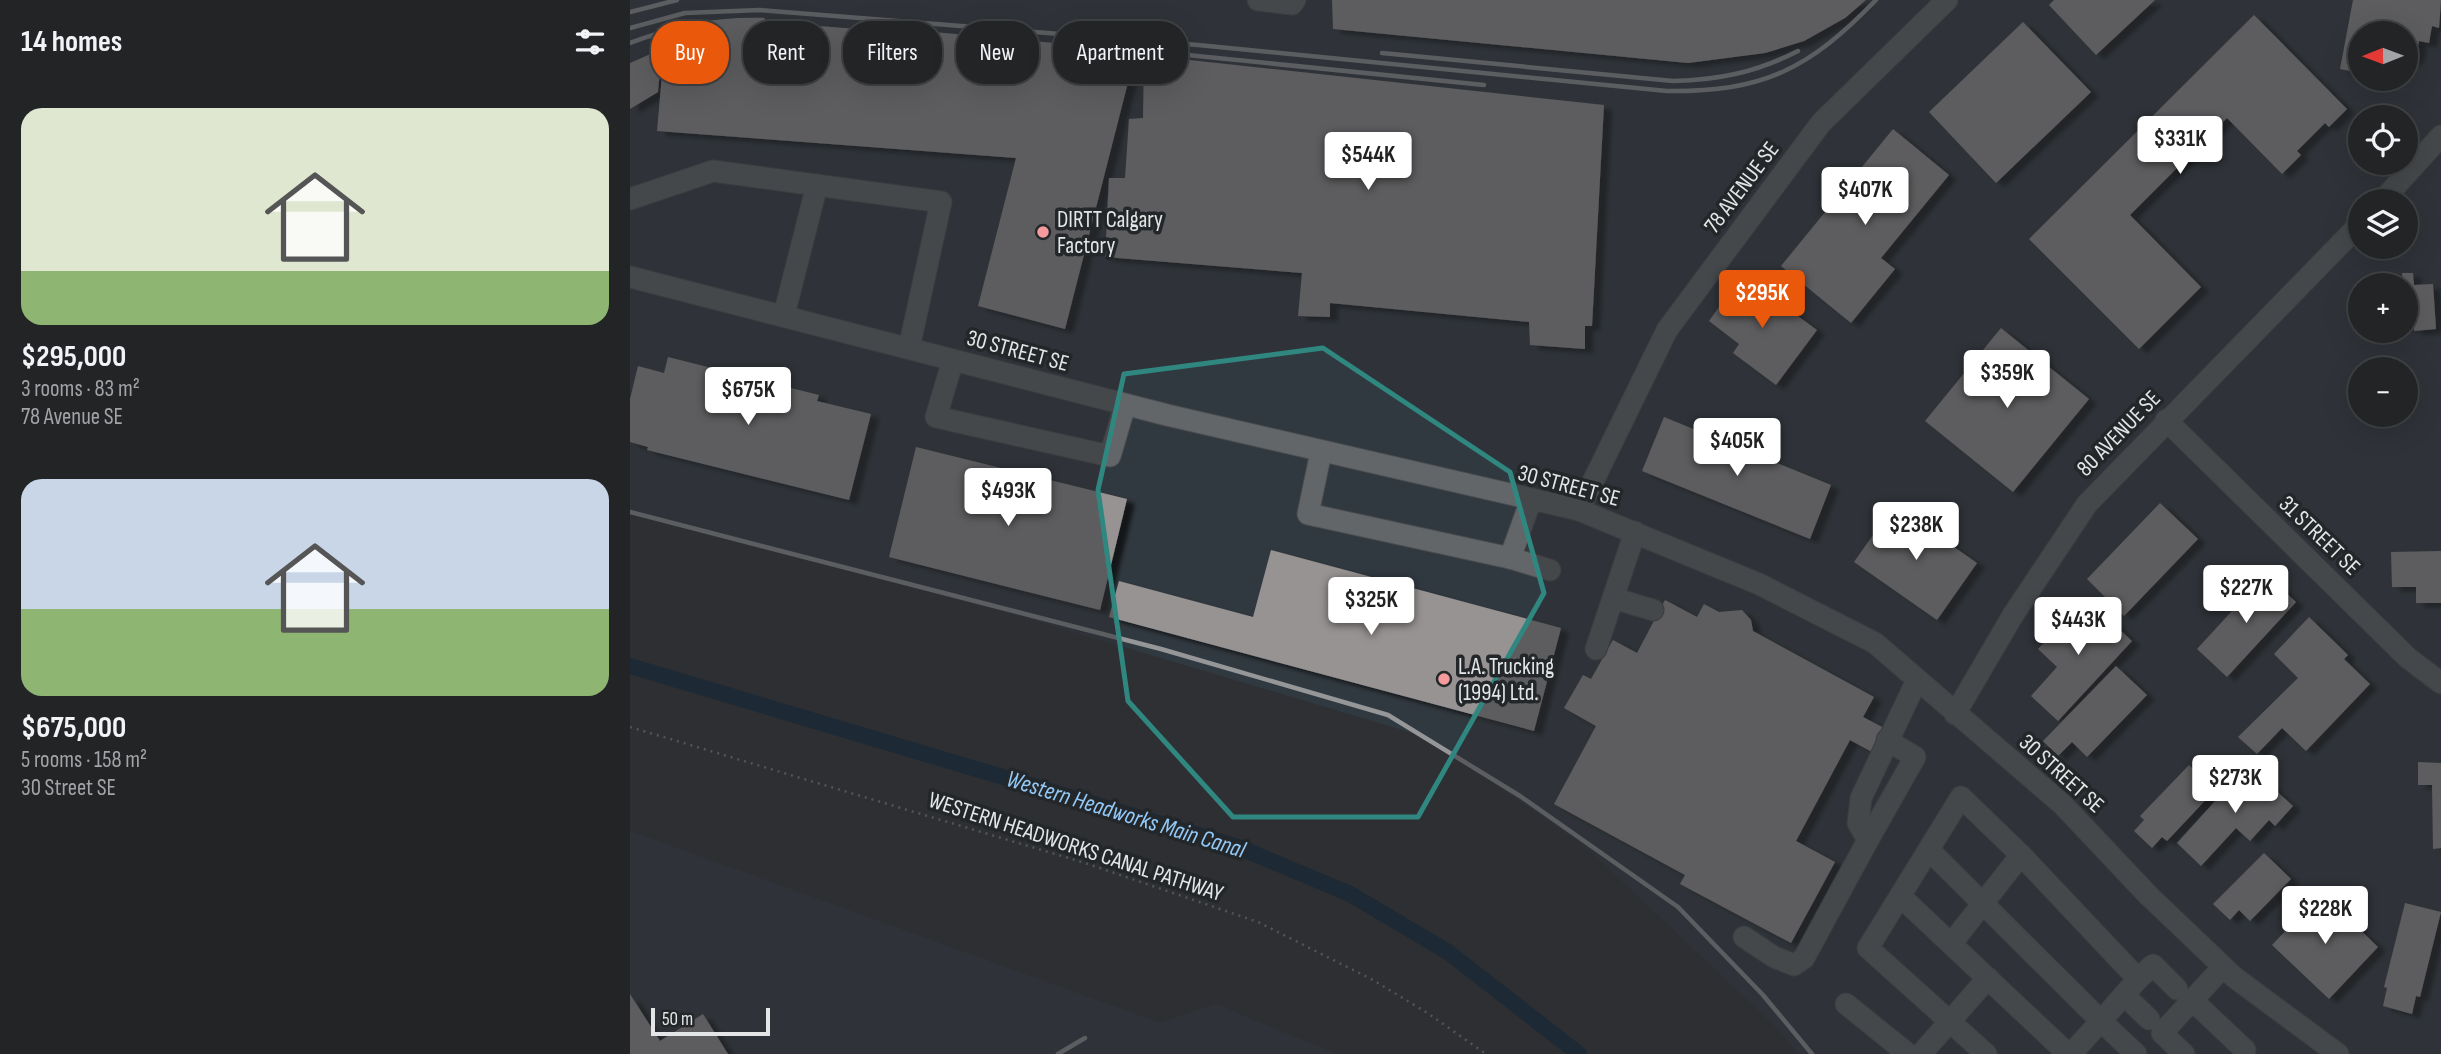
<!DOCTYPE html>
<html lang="en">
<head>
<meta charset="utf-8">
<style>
	:root { --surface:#222426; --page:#2a2c2e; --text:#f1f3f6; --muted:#a2a4a7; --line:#3f4143; --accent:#ea580c }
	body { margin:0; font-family:"Sofia Sans Condensed",sans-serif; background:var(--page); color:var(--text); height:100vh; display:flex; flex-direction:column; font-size:26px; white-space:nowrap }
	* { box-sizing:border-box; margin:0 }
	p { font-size:23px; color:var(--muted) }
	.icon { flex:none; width:38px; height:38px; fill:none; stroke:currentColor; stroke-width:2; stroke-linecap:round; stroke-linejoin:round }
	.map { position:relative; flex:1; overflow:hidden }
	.sheet { display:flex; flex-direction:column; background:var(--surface); width:630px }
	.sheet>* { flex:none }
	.hud { position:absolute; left:21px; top:21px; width:665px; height:63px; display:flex; gap:14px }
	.needle { width:46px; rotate:269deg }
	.tools { position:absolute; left:1718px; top:21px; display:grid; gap:14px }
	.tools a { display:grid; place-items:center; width:70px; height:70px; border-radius:50%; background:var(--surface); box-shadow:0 7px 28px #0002,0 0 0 2px var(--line); font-size:35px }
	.scale { position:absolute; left:21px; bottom:18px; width:119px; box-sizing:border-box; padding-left:7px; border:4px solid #e3e5e6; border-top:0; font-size:19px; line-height:24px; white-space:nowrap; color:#e3e5e6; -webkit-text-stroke:5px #242729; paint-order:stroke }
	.price { position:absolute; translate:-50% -60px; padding:0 16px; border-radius:7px; background:#fff; color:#222; font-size:23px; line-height:46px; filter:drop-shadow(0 2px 4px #0008) }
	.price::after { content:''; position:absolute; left:50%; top:42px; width:21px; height:16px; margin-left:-10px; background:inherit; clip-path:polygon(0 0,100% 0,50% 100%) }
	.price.on { background:var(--accent); color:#fff }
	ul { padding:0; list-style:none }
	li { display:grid; align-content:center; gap:14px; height:371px; padding:0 21px }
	li span { display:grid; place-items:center; height:217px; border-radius:21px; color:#555 }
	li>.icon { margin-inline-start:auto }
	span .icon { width:126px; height:126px; fill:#fffc; stroke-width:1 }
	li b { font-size:30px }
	h2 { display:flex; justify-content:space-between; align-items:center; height:84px; padding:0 21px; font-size:30px }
	.chip { padding:0 24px; border-radius:28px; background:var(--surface); box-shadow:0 7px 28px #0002,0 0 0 2px var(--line); font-size:24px; line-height:63px }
	.chip.on { background:var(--accent); color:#fff }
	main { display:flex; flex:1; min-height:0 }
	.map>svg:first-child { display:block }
	.built { fill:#313940; fill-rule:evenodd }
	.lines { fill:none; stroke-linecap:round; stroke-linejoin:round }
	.canal { stroke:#0b2235; stroke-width:16 }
	.building { fill:#989393; filter:url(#shadow) }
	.minor-casing { stroke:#4b4d4f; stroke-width:23 }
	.path { stroke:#7e8082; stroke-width:2.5; stroke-dasharray:2 5; stroke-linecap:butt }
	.minor { stroke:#636669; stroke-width:21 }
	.rail { stroke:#949698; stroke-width:4.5 }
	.marked { fill:none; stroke:#2f8780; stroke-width:5; stroke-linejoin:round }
	.poi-dot { fill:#f59b9d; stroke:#242729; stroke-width:2.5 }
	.labels { text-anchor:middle; stroke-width:7; stroke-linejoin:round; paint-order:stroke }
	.street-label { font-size:23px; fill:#e3e5e6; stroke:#242729 }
	.poi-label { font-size:23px; fill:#e3e5e6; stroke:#242729; text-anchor:start }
	.water-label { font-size:24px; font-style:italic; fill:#93c9f8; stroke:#242729 }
</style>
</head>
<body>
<main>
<section class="sheet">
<h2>14 homes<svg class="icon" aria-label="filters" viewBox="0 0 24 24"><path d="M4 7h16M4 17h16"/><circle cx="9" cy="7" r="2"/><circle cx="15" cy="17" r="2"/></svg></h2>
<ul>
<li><span style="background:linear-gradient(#dfe7d0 75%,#8fb573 0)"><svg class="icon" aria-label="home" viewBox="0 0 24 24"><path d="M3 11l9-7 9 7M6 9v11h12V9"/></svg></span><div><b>$295,000</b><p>3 rooms · 83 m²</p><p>78 Avenue SE</p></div></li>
<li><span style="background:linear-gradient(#c9d6e8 60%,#8fb573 0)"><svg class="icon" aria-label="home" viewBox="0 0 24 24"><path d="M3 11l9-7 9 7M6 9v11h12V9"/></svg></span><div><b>$675,000</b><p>5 rooms · 158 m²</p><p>30 Street SE</p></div></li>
</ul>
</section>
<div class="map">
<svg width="1811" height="1054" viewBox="0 0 1811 1054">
	<defs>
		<filter id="shadow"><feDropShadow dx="8" dy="4.5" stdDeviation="2" flood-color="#0009"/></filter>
	</defs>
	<rect width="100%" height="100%" fill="#2e3033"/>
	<g class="built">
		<path d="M0,0h1811v1054h-642l-23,-27 -191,-181 -156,-108 -409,-122 -390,-104zM1731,33h45v46h-45zM1731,117h45v46h-45zM1731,201h45v46h-45zM1731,285h45v46h-45zM1731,369h45v46h-45z"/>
		<path d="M0,831l530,192 56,-19 120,50h-706z"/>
	</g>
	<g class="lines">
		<path class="canal" d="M0,666l608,181 112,47 98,58 131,102"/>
	</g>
	<g class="building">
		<path d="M702,0h534l-21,18 -41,23 -39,12 -77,10 -355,-34z"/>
		<path d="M1424,0h101l-59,55 -47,-50z"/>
		<path d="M1723,0h88l-2,28 -7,-2 -3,17 -10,-2 -4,20 -9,-2v-26h-45v40l-21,-4z"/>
		<path d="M1624,15l93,94 -18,18 -4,-4 -28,28 4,4 -19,19 -55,-56 -97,97 71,72 -62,62 -110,-110z"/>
		<path d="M114,20l392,31 -71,278 -87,-23 38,-148 -359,-27 9,-101z"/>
		<path d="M1393,22l68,70 -95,91 -67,-71z"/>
		<path d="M32,49l-4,43 -28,17v-46z"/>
		<path d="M514,55l460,50 -12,221h-7v23l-55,-4 -1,-23 -199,-19v14l-32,-1 4,-43 -197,-16 4,-79h16l4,-59 14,-1z"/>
		<path d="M1263,129l56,46 -68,83 14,11 -44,54 -70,-57z"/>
		<path d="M1772,273h11l1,12 19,-1 3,45 -22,2v-4h-8v-42h-3z"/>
		<path d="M1112,275l75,55 -41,55 -43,-32 6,-9 -30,-23z"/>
		<path d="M1371,328l88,71 -76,93 -88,-71z"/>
		<path d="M38,357l151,38 -2,6 54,13 -22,86 -202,-50 1,-3 -18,-5v-43l8,-33 26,7z"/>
		<path d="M1034,417l167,68 -21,54 -168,-68z"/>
		<path d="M286,447l211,52 -27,111 -211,-53z"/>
		<path d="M1530,503l38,36 -74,77 -37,-37z"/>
		<path d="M1264,505l83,58 -40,57 -83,-58z"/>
		<path d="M641,550l290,78 -27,103 -425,-114 10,-36 134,36z"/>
		<path d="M1811,551v52h-25v-16h-24l-1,-35z"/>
		<path d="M1636,574l30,28 -69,75 -30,-28z"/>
		<path d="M1456,598l46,43 -74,80 -27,-25 26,-29 -19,-18z"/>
		<path d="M1035,600l32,17 7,-13 15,8 23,-2 9,10 2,11 121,66 -11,20 21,11 -12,24 -22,-12 -54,101 39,21 -44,81 -111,-59 5,-9 -131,-71 42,-78 -32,-18 19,-33 8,4 22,-39 24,13z"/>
		<path d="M1679,617l39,38 -4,4 26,25 -64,67 -24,-23 -25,26 -19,-17 60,-59 -24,-24z"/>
		<path d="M1486,666l31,29 -60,62 -15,-15 -14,14 -15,-15z"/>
		<path d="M1788,762l23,1v85l-8,1 -1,-64h-14z"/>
		<path d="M1559,765l26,25 -48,51 -5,-4 -10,11 -18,-17 10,-11 -4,-4z"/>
		<path d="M1618,765l45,41 -18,20 -6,-6 -19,21 -14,-13 -35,38 -24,-23z"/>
		<path d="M1634,853l27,26 -41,42 -11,-11 -9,10 -17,-16z"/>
		<path d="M1692,893l56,54 -49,52 -57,-54z"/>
		<path d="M1775,903l36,9 -21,85 -4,-1 -4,18 -29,-8 4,-18 -3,-1z"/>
		<path d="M0,994l30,47 43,-27 25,40h-98z"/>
	</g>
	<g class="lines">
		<defs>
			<g id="minor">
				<path d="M628,0l34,4 3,-4"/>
				<path d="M0,199l83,-28 228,31 -32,146"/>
				<path d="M1752,201l59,-65"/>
				<path d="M0,277l537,138 412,95 180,74 116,59 188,162 85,90 86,82 104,77"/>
				<path d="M154,315l33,-130"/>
				<path d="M323,360l-17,57 174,39 15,-51"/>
				<path d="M1536,420l242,238 33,25"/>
				<path d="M691,452l-13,62 202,44 21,-58"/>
				<path d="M949,510l88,-180 154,-207 126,-123"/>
				<path d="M880,558l40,12"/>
				<path d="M983,598l40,12"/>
				<path d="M966,649l39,-117"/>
				<path d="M1325,714l58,-99 74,-111 274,-281"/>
				<path d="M1238,840l47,-83 -28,-17"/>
				<path d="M1299,850l172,171 -30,33"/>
				<path d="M1270,896l168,158"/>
				<path d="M1114,937l30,20 20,8 10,-7 64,-118 -10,-17 3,-25 56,-118"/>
				<path d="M1321,944l70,-89"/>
				<path d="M1508,979l15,-14 24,24"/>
				<path d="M1494,995l25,24"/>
				<path d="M1562,1000l53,50"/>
				<path d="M1216,1004l62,50"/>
				<path d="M1291,1054l67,-76"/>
				<path d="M1356,1054l-118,-106 93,-151 60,58 117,124 -37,42 35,33"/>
				<path d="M1554,1054l-22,-21 61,-66"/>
			</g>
		</defs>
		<use href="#minor" class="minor-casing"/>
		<path class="path" d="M0,727l455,136 173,59 115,58 56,34 57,40"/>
		<use href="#minor" class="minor"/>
		<g class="rail">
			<path d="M0,12l47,-12"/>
			<path d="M0,28l55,-15 75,-3 438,35 469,46c97,1 142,-22 209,-91"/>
			<path d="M301,34l132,12"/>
			<path d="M0,43c43,-17 87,-24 133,-23"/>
			<path d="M478,47l376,38"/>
			<path d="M752,53l291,28c46,-1 84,-9 125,-30"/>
			<path d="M0,512l531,137 227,66 132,81 158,111 85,88 49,59"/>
			<path d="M428,1054l27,-16"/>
		</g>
	</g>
	<path d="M0 0H1811V1054H0ZM693,348l187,124 34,121 -126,224h-185l-105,-116 -30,-211 26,-116z" fill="#2e3033" fill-opacity=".55" fill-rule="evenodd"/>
	<path class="marked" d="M693,348l187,124 34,121 -126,224h-185l-105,-116 -30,-211 26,-116z"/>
	<g class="poi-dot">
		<circle cx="413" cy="232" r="7"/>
		<circle cx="814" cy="679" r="7"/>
	</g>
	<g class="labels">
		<g class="street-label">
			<text transform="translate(1111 187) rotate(-53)" y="8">78 AVENUE SE</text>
			<text transform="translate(388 350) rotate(15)" y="8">30 STREET SE</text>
			<text transform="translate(1488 433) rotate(-46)" y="8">80 AVENUE SE</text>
			<text transform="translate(939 485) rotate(15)" y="8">30 STREET SE</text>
			<text transform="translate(1690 535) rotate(44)" y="8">31 STREET SE</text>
			<text transform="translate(1432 773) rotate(42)" y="8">30 STREET SE</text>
			<text transform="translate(446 846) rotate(18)" y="8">WESTERN HEADWORKS CANAL PATHWAY</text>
		</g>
		<g class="poi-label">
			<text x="427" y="227">DIRTT Calgary<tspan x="427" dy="26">Factory</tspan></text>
			<text x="828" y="674">L.A. Trucking<tspan x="828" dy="26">(1994) Ltd.</tspan></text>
		</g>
		<g class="water-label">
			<text transform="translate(496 814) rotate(17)" y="8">Western Headworks Main Canal</text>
		</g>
	</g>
</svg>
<div class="tools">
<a><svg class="needle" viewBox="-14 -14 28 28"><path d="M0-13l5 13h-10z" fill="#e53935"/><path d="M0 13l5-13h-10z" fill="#a2a4a7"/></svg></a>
<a><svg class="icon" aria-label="locate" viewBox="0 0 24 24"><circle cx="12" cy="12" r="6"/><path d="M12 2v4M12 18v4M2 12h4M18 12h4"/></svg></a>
<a><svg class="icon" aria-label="layers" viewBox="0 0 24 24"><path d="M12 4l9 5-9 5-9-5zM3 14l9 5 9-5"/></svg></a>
<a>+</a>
<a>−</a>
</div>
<div class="scale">50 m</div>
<b class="price" style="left:1550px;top:176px">$331K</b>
<b class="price" style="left:738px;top:192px">$544K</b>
<b class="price" style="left:1235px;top:227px">$407K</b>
<b class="price on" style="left:1132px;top:330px">$295K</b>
<b class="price" style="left:1377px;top:410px">$359K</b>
<b class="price" style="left:118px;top:427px">$675K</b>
<b class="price" style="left:1107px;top:478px">$405K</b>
<b class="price" style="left:378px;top:528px">$493K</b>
<b class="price" style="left:1286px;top:562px">$238K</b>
<b class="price" style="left:1616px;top:625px">$227K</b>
<b class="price" style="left:741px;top:637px">$325K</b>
<b class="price" style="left:1448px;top:657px">$443K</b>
<b class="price" style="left:1605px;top:815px">$273K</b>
<b class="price" style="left:1695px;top:946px">$228K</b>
<div class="hud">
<a class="chip on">Buy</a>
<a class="chip">Rent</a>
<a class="chip">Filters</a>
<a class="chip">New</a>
<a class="chip">Apartment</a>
</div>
</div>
</main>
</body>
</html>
